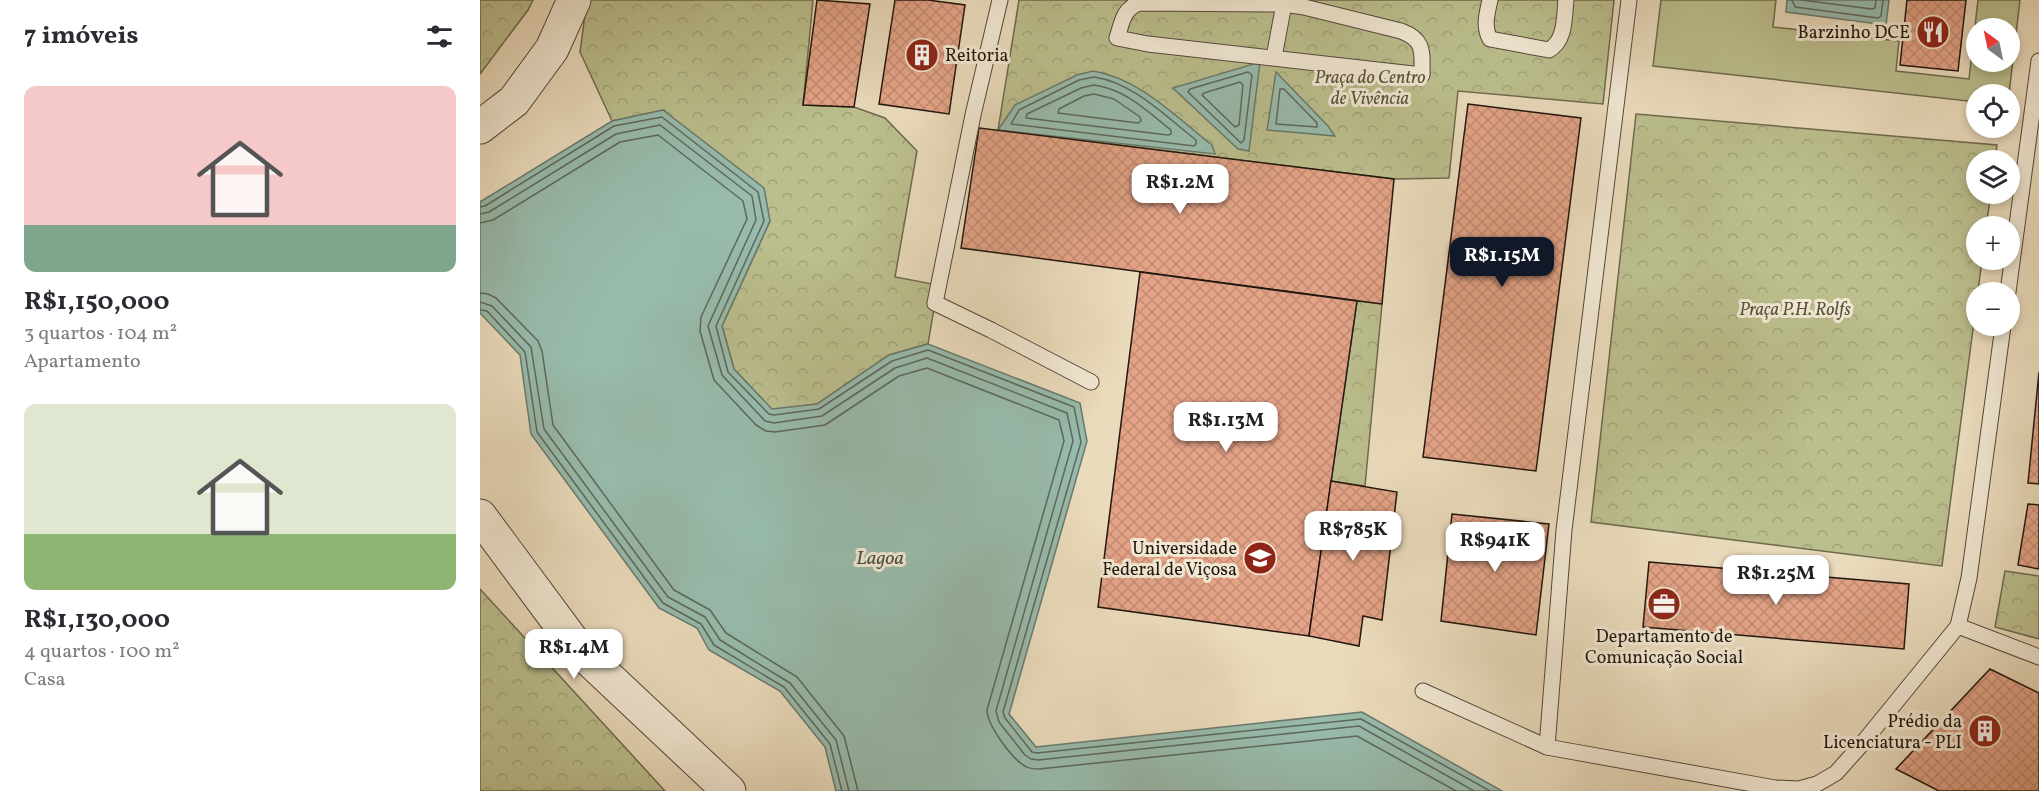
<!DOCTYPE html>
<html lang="pt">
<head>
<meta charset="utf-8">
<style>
	:root { --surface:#fff; --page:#f2f2f3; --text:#2b2b33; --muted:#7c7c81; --accent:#111827 }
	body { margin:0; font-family:Vollkorn,serif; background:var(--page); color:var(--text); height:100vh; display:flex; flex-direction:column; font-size:22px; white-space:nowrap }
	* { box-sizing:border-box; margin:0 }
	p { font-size:20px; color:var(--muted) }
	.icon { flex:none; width:33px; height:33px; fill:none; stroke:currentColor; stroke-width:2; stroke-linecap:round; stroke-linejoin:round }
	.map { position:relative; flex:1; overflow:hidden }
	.drawer { display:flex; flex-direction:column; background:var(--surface); width:480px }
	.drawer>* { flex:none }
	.needle { width:39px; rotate:327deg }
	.fabs { position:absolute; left:1486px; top:18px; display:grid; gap:12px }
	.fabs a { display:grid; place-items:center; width:54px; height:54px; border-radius:50%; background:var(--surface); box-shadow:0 3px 9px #0003; font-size:30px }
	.price { position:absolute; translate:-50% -51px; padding:0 14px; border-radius:12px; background:#fff; color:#222; font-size:20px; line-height:39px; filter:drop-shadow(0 2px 3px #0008) }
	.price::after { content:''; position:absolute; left:50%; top:36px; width:18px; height:14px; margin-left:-9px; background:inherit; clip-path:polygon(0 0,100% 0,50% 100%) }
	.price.selected { background:var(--accent); color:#fff }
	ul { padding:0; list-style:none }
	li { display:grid; align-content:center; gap:12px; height:318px; padding:0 24px }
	li span { display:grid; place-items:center; height:186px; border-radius:12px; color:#555 }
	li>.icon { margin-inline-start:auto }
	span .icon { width:108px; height:108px; fill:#fffc; stroke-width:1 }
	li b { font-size:26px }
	h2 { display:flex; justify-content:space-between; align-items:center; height:72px; padding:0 24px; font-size:26px }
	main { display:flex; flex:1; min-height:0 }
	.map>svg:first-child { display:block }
	.green { fill:#bbbe8d; stroke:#6e6a4e; stroke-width:1.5; fill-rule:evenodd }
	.forest { fill:url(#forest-crowns); stroke:#6e6a4e; stroke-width:1.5 }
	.water { fill:#98bbac; stroke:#68796d; stroke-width:1.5 }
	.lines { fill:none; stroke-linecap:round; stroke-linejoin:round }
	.shore { stroke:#5c685d; stroke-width:1.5 }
	.building { fill:url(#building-cross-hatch); stroke:#21160e; stroke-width:1.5 }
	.service-casing { stroke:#53473a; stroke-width:17 }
	.tertiary-casing { stroke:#53473a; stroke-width:35 }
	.service { stroke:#f1e8d3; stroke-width:15 }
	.tertiary { stroke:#f1e8d3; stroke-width:33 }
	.labels { text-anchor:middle; stroke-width:6; stroke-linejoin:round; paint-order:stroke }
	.poi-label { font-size:18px; fill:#21160e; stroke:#f1e8d3; text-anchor:end }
	.park-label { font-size:18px; font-style:italic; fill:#57513a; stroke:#f1e8d3 }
	.water-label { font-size:20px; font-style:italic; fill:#4b5045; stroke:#f1e8d3 }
</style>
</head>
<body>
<main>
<section class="drawer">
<h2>7 imóveis<svg class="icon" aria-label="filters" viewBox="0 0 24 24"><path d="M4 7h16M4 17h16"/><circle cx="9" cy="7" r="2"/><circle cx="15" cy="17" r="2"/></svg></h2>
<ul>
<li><span style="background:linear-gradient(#f6c9c9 75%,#7fa58c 0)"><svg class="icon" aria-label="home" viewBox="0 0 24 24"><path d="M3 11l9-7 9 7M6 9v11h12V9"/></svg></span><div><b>R$1,150,000</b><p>3 quartos · 104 m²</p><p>Apartamento</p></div></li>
<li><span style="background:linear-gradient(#dfe7d0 70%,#8fb573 0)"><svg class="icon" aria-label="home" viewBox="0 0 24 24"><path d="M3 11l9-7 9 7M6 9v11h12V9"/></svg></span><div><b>R$1,130,000</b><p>4 quartos · 100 m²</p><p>Casa</p></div></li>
</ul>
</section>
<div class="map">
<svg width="1559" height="791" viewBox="0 0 1559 791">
	<defs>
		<pattern id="forest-crowns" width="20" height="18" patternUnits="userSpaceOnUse" patternTransform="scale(1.5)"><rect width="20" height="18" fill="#bbbe8d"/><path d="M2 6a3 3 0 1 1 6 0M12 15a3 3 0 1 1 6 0" fill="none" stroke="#a0a378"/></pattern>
		<pattern id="building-cross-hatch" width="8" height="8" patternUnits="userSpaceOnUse" patternTransform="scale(1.5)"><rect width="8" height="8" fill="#e4a387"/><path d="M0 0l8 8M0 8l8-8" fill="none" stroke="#c38c73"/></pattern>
	</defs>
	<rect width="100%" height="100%" fill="#eadbbc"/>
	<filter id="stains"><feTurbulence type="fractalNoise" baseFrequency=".00333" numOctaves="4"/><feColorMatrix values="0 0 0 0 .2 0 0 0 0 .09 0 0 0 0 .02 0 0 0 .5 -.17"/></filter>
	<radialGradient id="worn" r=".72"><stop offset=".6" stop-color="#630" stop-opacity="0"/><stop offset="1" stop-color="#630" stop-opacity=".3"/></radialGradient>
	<path class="green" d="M1181,0h115l-3,27 126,14 -3,30 73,8 9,-79h42l-11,94h-32v8l-324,-36zM1497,28h33v34h-33z"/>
	<g class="forest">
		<path d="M0,0h53l-5,10 -48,64z"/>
		<path d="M107,0h226l-10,105 51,2 31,11 32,33 -22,126 43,8 -10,59 -39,11 -72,49 -45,6 -38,-41 -12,-43 48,-105 -106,-111 -52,11 -32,-69z"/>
		<path d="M539,0h595l-11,104 -145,-13 -9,87 -55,1 -396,-49z"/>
		<path d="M1156,114l361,31 -2,15h-18v34h14l-5,32h-9v34h5l-40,306 -351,-44z"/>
		<path d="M877,301l25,3 -17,182 -34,-5z"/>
		<path d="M1525,571l34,5v63l-44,-12z"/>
		<path d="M0,589l185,202h-185z"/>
	</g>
	<g class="water">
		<path d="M1307,0h102l-3,25 -100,-13z"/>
		<path d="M780,62l-11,89 -11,-2 -65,-61z"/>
		<path d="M613,71c46,7 83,46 119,74l3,9 -217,-24 17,-25 62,-30z"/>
		<path d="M796,72l52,54 7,10 -68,-6z"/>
		<path d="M183,110l101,78 6,33 -48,105 12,43 38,40 45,-5 72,-49 39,-11 152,59 7,38 -78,273 27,33 326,-35 140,79h-666l-11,-44 -45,-56 -71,-41 -12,-22 -38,-20 -128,-174 -11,-79 -40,-42v-111l132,-81z"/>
	</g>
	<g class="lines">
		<g class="shore">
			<path d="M1312,0l3,7 83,11 3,-2 2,-16"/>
			<path d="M1321,0l71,9 3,-1 1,-8"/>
			<path d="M768,72l4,3 -8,65 -3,3 -53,-51 2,-3z"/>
			<path d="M614,77c40,6 71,39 102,63v4l-2,2 -183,-22 8,-14 60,-30z"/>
			<path d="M760,82l3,3 -4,40 -4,2 -33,-32 2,-2z"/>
			<path d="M614,85c31,4 53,26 77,45v4l-3,1 -142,-17 1,-4 54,-26z"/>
			<path d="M800,89h4l33,34v4l-41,-3z"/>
			<path d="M614,94l20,5 26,18 1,4 -3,2 -80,-10 1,-4 25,-13z"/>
			<path d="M0,207l5,-1 129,-80 48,-9 96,75 6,29 -48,105 12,46 41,42 5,1 45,-6 73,-48 36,-11 146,57 7,35 -78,270 2,6 27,34 5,1 324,-34 129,72"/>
			<path d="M0,214l9,-2 127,-78 44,-9 92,71 4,24 -48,106 14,49 43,46 9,2 48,-7 73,-48 32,-10 140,55 6,28 -77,270 3,11 26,33 6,4 7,1 321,-34 115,65"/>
			<path d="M0,223l13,-3 127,-78 38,-7 85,66 4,18 -46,98 -1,14 14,49 42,45 10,6 9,1 50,-7 74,-49 28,-8 132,52 5,21 -77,269c0,15 25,49 38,56 4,3 9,3 14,3l318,-33 99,55"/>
			<path d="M0,293l8,1 8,4 42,43 4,10 11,74 121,165 36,20 16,23 71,44 47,59 14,55"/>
			<path d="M0,302l12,4 39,41 13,82 124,168 37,20 15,23 70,43 46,57 13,51"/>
			<path d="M0,310l7,1 38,41 12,80 126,171 38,21 13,21 70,42 46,57 12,47"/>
		</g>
	</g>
	<g class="building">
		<path d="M337,0l53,4 -16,103 -51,-2z"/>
		<path d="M415,0h33l37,5 -16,109 -70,-10z"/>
		<path d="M1427,0h59l-8,71 -58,-6z"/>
		<path d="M988,104l113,14 -45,353 -113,-14z"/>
		<path d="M499,128l415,51 -12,125 -421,-56z"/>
		<path d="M660,272l217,29 -48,335 -211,-29z"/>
		<path d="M1559,372v112l-11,-1z"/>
		<path d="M851,481l66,11 -15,128 -19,-4 -4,30 -50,-10z"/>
		<path d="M1548,504l11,1v64l-21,-4z"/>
		<path d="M972,514l97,10 -13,111 -95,-14z"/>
		<path d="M1169,562l260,22 -5,65 -261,-22z"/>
		<path d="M1510,669l49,24v98h-100l-43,-22z"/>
	</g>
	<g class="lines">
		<defs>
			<g id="service">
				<path d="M520,0l-27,115 -38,188 56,27 100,52"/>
				<path d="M1010,0c-3,14 -7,26 0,39l59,11c17,-10 15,-33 17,-50"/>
				<path d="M1149,0l-65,530 -17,217 228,41 24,1 18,-5 19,-11 25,-28 97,-119"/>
				<path d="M659,3l145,1 20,3 97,24c24,9 21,21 21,44l-274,-31 -31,-6c5,-15 6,-29 22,-35z"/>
				<path d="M794,57l10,-53"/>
				<path d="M1528,292l31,-231"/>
				<path d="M1523,326l-34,252 -11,48 81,31"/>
				<path d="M943,691l124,56"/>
			</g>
			<g id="tertiary">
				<path d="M0,127l34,-26 38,-52 22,-49"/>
				<path d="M0,516l100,135 149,140"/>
			</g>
		</defs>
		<use href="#service" class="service-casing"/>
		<use href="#tertiary" class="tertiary-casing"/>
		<use href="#service" class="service"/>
		<use href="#tertiary" class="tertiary"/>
	</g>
	<defs>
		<symbol id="restaurant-disc" viewBox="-11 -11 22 22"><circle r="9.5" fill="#8f2418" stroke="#f1e8d3"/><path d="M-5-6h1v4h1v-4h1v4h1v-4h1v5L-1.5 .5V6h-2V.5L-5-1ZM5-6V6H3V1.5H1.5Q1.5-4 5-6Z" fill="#fff"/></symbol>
		<symbol id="building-disc" viewBox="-11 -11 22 22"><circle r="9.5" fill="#8f2418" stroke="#f1e8d3"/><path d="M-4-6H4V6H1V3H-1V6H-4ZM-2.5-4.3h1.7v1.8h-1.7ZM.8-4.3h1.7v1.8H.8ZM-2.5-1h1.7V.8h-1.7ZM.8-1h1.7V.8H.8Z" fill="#fff"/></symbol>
		<symbol id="university-disc" viewBox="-11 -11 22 22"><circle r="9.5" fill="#8f2418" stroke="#f1e8d3"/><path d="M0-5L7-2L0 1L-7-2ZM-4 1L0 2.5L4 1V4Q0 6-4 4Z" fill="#fff"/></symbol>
		<symbol id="office-disc" viewBox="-11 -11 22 22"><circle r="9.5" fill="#8f2418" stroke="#f1e8d3"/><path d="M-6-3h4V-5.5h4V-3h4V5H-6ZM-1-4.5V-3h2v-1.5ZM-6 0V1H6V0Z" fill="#fff"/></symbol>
	</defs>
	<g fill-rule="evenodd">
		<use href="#restaurant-disc" x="1434" y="13" width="38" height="38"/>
		<use href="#building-disc" x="423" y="36" width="38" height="38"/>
		<use href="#university-disc" x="761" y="539" width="38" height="38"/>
		<use href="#office-disc" x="1165" y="585" width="38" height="38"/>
		<use href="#building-disc" x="1486" y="712" width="38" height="38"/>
	</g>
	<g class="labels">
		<g class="poi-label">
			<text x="1430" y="38">Barzinho DCE</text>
			<text x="465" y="61" text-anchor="start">Reitoria</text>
			<text x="757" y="554">Universidade<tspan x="757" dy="21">Federal de Viçosa</tspan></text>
			<text x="1184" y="642" text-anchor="middle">Departamento de<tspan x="1184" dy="21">Comunicação Social</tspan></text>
			<text x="1482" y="727">Prédio da<tspan x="1482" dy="21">Licenciatura - PLI</tspan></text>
		</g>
		<g class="park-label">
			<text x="890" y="83">Praça do Centro<tspan x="890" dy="21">de Vivência</tspan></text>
			<text x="1315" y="315">Praça P.H. Rolfs</text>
		</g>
		<g class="water-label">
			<text x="400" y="564">Lagoa</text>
		</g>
	</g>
	<rect width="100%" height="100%" filter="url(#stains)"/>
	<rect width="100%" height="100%" fill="url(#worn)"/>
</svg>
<div class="fabs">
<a><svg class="needle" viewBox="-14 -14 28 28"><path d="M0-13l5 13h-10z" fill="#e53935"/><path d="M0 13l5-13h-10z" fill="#7c7c81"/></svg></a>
<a><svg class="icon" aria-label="locate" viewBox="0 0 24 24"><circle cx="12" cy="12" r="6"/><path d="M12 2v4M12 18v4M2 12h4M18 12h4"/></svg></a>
<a><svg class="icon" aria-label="layers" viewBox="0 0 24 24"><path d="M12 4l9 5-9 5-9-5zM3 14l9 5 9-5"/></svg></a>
<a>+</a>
<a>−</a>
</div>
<b class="price" style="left:700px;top:215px">R$1.2M</b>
<b class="price selected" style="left:1022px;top:288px">R$1.15M</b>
<b class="price" style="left:746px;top:453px">R$1.13M</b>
<b class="price" style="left:873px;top:562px">R$785K</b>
<b class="price" style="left:1015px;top:573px">R$941K</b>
<b class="price" style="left:1296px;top:606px">R$1.25M</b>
<b class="price" style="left:94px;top:680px">R$1.4M</b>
</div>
</main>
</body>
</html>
